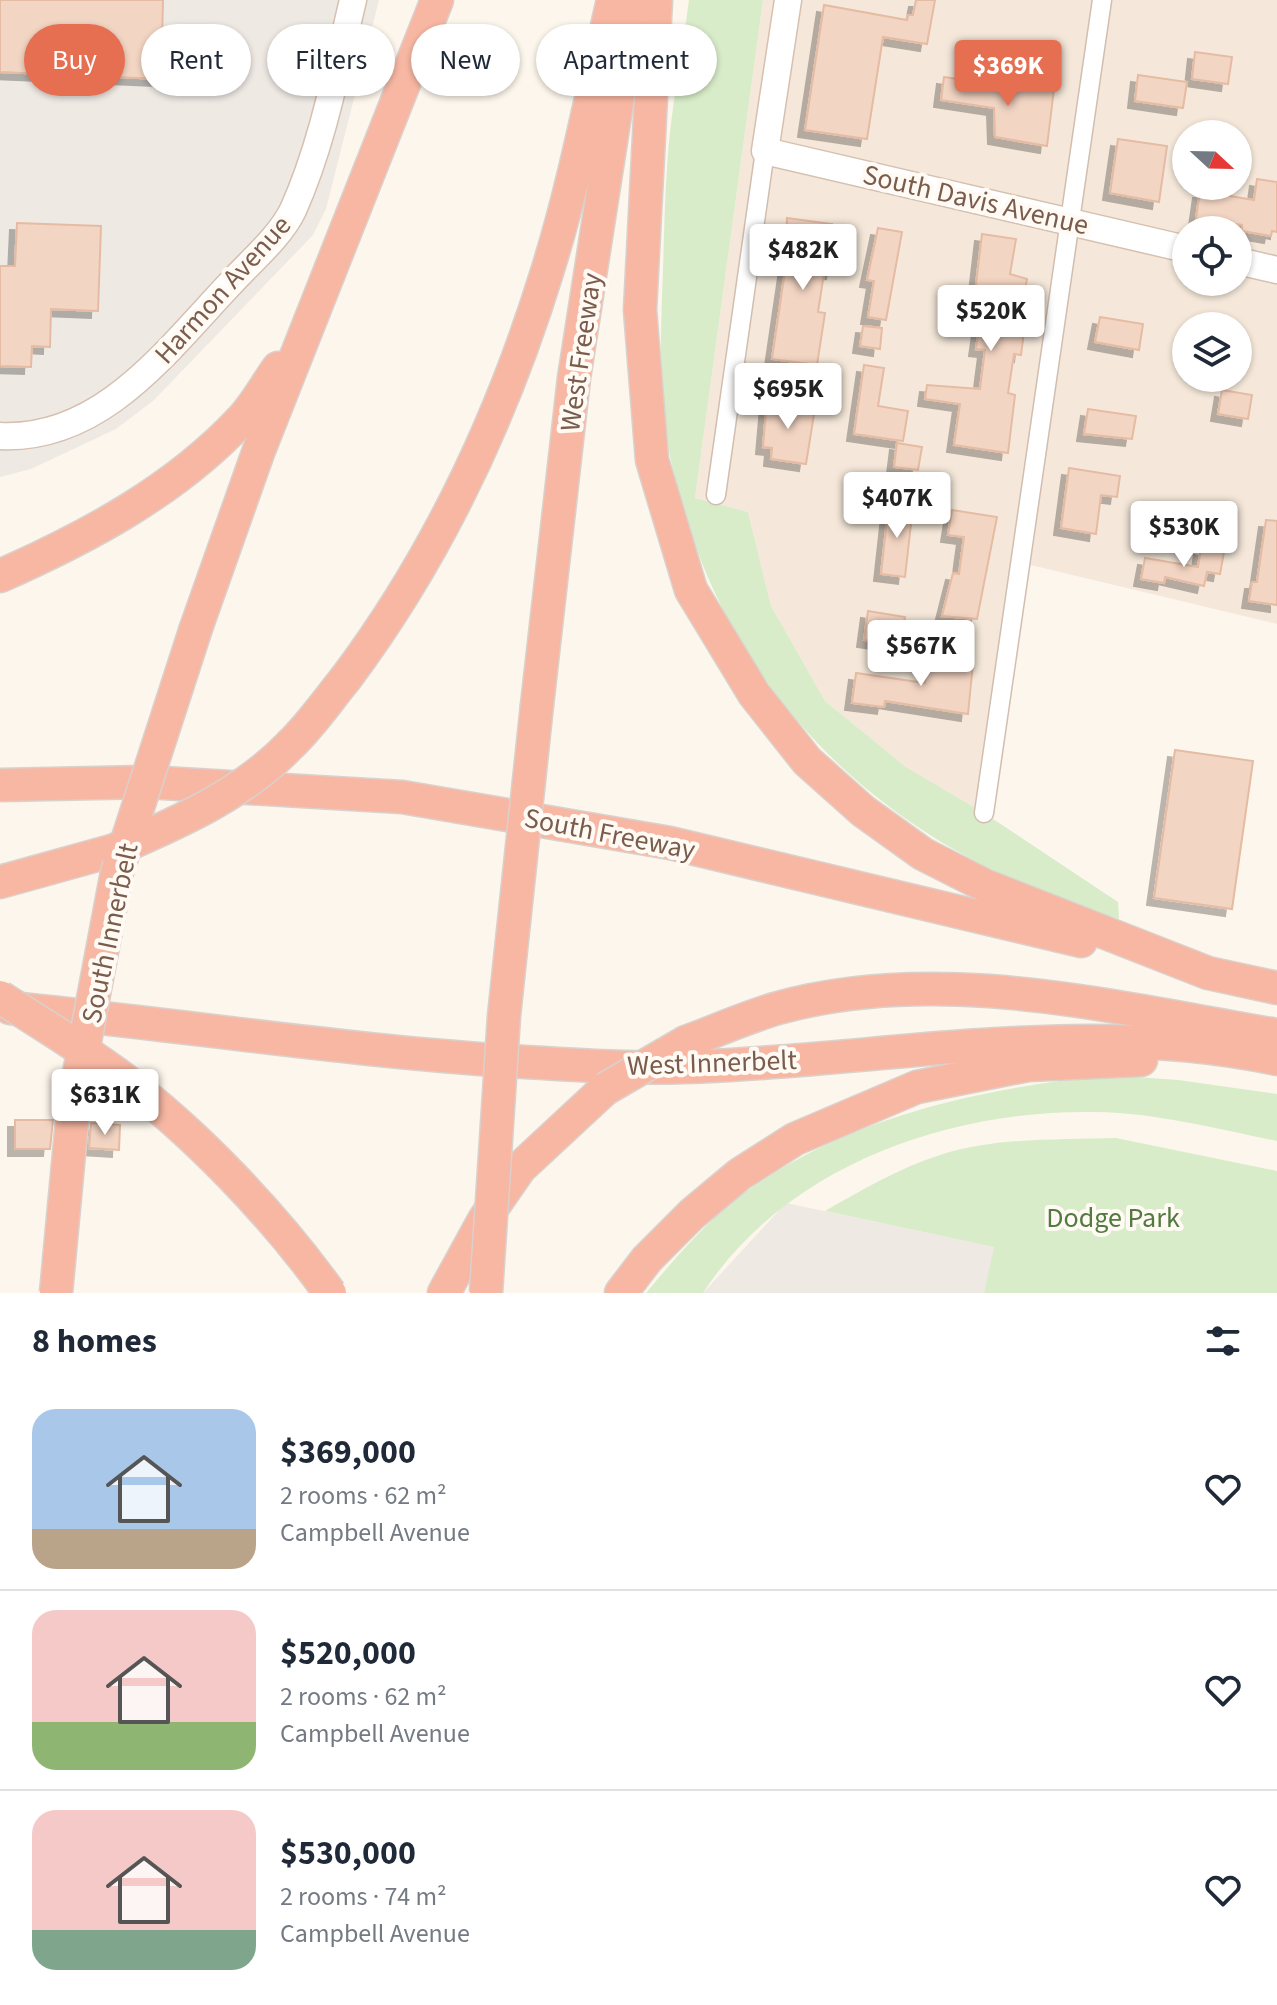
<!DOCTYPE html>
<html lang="en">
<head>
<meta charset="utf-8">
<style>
	:root { --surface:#fff; --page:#f6f6f7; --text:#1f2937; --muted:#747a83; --line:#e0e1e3; --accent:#e76f51 }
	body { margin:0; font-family:"Source Sans 3",sans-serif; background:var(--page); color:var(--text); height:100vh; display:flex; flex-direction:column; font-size:30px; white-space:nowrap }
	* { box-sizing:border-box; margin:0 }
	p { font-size:26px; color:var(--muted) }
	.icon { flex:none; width:44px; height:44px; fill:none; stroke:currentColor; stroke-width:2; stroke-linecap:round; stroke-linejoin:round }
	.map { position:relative; height:1293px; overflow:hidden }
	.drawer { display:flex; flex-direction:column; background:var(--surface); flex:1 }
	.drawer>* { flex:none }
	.top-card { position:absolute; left:24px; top:24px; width:800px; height:72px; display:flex; gap:16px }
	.needle { width:52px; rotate:112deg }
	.controls { position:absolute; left:1172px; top:120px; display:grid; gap:16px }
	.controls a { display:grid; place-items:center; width:80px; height:80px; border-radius:50%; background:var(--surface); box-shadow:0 2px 6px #0004; font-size:40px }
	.price { position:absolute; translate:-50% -68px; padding:0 18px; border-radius:8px; background:#fff; color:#222; font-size:26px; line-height:52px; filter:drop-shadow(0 2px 4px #0008) }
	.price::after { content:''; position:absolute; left:50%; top:48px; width:24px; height:18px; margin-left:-12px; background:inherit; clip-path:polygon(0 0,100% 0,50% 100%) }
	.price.on { background:var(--accent); color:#fff }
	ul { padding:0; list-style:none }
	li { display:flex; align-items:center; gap:24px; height:200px; padding:0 32px }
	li+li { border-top:2px solid var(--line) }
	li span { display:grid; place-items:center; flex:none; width:224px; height:160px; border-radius:24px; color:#555 }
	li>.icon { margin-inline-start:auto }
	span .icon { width:96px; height:96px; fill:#fffc; stroke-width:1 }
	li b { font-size:34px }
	h2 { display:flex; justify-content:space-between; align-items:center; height:96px; padding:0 32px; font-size:34px }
	.pill { padding:0 28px; border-radius:36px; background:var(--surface); box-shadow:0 2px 6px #0004; font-size:28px; line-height:72px }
	.pill.on { background:var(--accent); color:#fff }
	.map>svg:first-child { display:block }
	.residential { fill:#f5e8da; fill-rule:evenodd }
	.industrial { fill:#efe9e4 }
	.green { fill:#d8ecc9 }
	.building { fill:#f3d5c3; stroke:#e6bba3; stroke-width:2; filter:url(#shadow) }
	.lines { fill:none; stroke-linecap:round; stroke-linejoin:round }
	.street-casing { stroke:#d1beb0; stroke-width:21 }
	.secondary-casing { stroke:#d6c0b0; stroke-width:29 }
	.highway-casing { stroke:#dad1cd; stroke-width:35 }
	.street { stroke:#fff; stroke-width:18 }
	.secondary { stroke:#fff; stroke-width:26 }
	.highway { stroke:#f7b7a3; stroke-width:32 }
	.highway-bridge-casing { stroke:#dad1cd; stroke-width:35; stroke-linecap:butt }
	.highway-bridge { stroke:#f7b7a3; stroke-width:32 }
	.labels { text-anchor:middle; stroke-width:8; stroke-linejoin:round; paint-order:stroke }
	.street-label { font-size:28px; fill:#7a5c4d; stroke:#fffaf3 }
	.park-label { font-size:28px; fill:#537a41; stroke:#fffaf3 }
</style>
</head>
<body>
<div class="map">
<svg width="1277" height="1293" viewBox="0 0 1277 1293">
	<defs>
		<filter id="shadow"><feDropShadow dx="-7" dy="7" stdDeviation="0" flood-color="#0004"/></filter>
	</defs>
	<rect width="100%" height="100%" fill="#fdf6ec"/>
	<path class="residential" d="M763,0h514v624l-259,-62 -34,251 -78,-46 -81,-66 -54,-95 -23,-94 -53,-14zM1186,134h52v52h-52zM1186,230h52v52h-52zM1186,326h52v52h-52z"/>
	<g class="industrial">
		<path d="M0,0h379l-53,209 -13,26 -160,166 -37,28 -85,40 -31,8z"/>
		<path d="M786,1203l209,44 -11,46h-281z"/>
	</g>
	<g class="green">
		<path d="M689,0h74l-68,498 53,14 23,94 54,95 81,66 78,46 134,89 1,17c-238,-70 -406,-230 -452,-478 -9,-47 -6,-99 -5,-146 2,-42 2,-85 5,-127 3,-56 15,-112 22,-168z"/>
		<path d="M1107,1075l71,5 99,14v47c-59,-12 -120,-28 -181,-29 -146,-3 -310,53 -393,181h-57c26,-31 53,-63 84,-89 108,-86 244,-114 377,-129z"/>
		<path d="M1116,1138l161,33v122h-293l10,-46 -169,-36c37,-21 74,-43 115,-56 56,-18 118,-15 176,-17z"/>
	</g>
	<g class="building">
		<path d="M0,0h163l-2,79 -161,-7z"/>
		<path d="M916,0h19l-8,44 -44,-7 -16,102 -62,-9 19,-125 83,15 1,-5h5z"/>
		<path d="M1195,52l37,5 -4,27 -36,-5z"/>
		<path d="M1138,75l49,7 -4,26 -48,-7z"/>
		<path d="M944,77l79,12 1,-5 30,5 -7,57 -52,-9 -1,-29 -53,-8z"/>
		<path d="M1118,139l49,7 -8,56 -49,-9z"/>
		<path d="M1257,179l20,3v50l-5,-1 -1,5 -29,-5v-6l-46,-6 4,-28 54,9z"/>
		<path d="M787,218l45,6 -4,27 8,2 -3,19 -9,1 -6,39 7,1 -8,52 -45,-6 13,-88z"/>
		<path d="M17,223l84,3 -3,85 -47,-2 -1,38 -18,-1 -1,21 -31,-1v-100h15z"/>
		<path d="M878,228l24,4 -16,88 -18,-3 6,-36 -7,-1z"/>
		<path d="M982,234l34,5 -6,35 17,5 -9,52 6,1 -3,23 -7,-1 -6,39 7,2 -7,58 -54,-8 6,-41 -35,-5 2,-14 53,4 5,-39 -9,-1 8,-55 -9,-1z"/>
		<path d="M1100,317l43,7 -4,26 -44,-8z"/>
		<path d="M863,326l19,2 -2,21 -20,-3z"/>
		<path d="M864,365l20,3 -6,38 30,5 -5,30 -49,-7z"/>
		<path d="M1222,390l30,5 -4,24 -30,-5z"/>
		<path d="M767,401l48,7 -9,56 -35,-5 1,-11 -9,-1z"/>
		<path d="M1088,409l48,7 -4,23 -48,-5z"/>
		<path d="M897,443l25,4 -4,23 -24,-3z"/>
		<path d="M1069,468l51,8 -3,21 -16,-2 -5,39 -35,-6z"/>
		<path d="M889,502l24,4 -8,71 -24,-3z"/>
		<path d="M952,510l45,7 -20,102 -35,-3 11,-43 6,1 5,-37 -16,-2z"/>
		<path d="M1266,520l11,1v84l-28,-4 3,-19h5z"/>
		<path d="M1201,548l23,4 -4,22 -13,-2 -3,14 -39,-9 -1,6 -23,-4 4,-21 53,9z"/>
		<path d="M868,611l37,6 -3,17 -8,-1 -2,11 -28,-4z"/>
		<path d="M937,655l36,8 -5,51 -83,-13 -1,6 -32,-4 4,-30 69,10 3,-20 7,1z"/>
		<path d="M1175,750l78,11 -21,148 -78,-11z"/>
		<path d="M15,1120h38l-3,29h-35z"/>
		<path d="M91,1123l29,2 -1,25 -30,-2z"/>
	</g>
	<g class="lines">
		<defs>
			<g id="street">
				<path d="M716,495l49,-344"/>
				<path d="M984,813l118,-813"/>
			</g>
			<g id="secondary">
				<path d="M788,0l-23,151 421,98"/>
				<path d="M1238,261l39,9"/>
				<path d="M0,436c102,5 167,-86 230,-152 20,-22 50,-47 63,-74 30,-67 43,-139 60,-210"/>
			</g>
			<g id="highway">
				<path d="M656,0l-16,310 12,150 39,130 63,104 53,67 56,50 60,43 63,32 222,87 69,15"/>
				<path d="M0,576c88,-39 176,-86 242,-157 14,-15 24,-34 36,-51"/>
				<path d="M196,628l63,-178 178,-450"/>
				<path d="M346,678c92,-123 156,-260 201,-406 28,-89 45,-182 66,-272"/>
				<path d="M537,705l37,-327 59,-378"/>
				<path d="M0,785l146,-3 256,15 268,46 411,98"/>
				<path d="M0,882l115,-32"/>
				<path d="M10,1008c172,17 343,44 515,54 53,3 107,7 160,5 198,-6 395,-50 592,-8"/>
				<path d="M686,1042c30,-11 61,-25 92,-34 162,-45 337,0 499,27"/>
				<path d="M444,1293l40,-73 36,-52 85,-79"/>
				<path d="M621,1293l26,-34 45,-45 48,-40 55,-35 122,-52 111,-22 113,-5"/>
			</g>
		</defs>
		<use href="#street" class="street-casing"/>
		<use href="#secondary" class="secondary-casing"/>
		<use href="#highway" class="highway-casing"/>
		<use href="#street" class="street"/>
		<use href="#secondary" class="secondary"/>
		<use href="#highway" class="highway"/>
		<defs>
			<g id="highway-bridge">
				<path d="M115,850c62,-27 127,-55 175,-105 21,-20 38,-45 56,-67"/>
				<path d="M0,997c39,25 80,50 117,77 78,58 157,141 213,219"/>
				<path d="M605,1089l81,-47"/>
				<path d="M56,1293l18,-193 43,-228 79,-244"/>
				<path d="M486,1293l18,-277 33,-311"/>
			</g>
		</defs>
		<use href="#highway-bridge" class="highway-bridge-casing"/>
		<use href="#highway-bridge" class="highway-bridge"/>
	</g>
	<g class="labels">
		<g class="street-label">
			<text transform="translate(976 199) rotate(13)" y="10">South Davis Avenue</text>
			<text transform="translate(222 289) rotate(-48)" y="10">Harmon Avenue</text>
			<text transform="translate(580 352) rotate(-82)" y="10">West Freeway</text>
			<text transform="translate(610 833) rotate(11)" y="10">South Freeway</text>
			<text transform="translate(109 933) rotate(-78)" y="10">South Innerbelt</text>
			<text transform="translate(712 1062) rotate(-2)" y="10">West Innerbelt</text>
		</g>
		<g class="park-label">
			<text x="1113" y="1227">Dodge Park</text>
		</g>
	</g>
</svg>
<div class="controls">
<a><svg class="needle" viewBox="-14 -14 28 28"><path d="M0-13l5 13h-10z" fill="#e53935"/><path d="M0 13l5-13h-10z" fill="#747a83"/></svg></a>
<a><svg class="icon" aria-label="locate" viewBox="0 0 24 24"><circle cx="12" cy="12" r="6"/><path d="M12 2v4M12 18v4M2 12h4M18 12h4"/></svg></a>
<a><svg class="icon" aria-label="layers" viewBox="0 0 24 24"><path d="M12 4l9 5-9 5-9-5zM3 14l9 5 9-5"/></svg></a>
</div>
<b class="price on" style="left:1008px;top:108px">$369K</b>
<b class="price" style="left:803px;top:292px">$482K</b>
<b class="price" style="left:991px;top:353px">$520K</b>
<b class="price" style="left:788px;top:431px">$695K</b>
<b class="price" style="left:897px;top:540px">$407K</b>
<b class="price" style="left:1184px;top:569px">$530K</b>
<b class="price" style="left:921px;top:688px">$567K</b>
<b class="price" style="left:105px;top:1137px">$631K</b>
<div class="top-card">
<a class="pill on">Buy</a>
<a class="pill">Rent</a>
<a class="pill">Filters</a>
<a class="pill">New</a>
<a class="pill">Apartment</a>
</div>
</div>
<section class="drawer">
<h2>8 homes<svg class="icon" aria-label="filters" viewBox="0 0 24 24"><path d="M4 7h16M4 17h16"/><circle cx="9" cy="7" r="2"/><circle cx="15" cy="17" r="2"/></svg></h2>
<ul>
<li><span style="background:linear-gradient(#a9c7e8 75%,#b9a48a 0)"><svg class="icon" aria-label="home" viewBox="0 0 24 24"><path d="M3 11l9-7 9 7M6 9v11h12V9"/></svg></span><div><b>$369,000</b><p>2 rooms · 62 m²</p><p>Campbell Avenue</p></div><svg class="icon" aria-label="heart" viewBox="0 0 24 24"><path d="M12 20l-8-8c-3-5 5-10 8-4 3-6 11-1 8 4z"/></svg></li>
<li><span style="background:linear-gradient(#f6c9c9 70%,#8fb573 0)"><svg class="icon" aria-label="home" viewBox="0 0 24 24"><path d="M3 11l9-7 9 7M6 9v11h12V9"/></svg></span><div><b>$520,000</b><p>2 rooms · 62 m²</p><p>Campbell Avenue</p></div><svg class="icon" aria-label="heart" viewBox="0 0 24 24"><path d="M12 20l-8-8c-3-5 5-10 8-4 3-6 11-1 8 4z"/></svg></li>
<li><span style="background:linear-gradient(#f6c9c9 75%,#7fa58c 0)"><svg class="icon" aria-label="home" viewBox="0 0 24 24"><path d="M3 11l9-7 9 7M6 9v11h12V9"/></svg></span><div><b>$530,000</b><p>2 rooms · 74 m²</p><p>Campbell Avenue</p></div><svg class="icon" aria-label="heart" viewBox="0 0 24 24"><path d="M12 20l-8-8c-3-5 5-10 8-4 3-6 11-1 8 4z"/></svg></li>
</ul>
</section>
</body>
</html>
